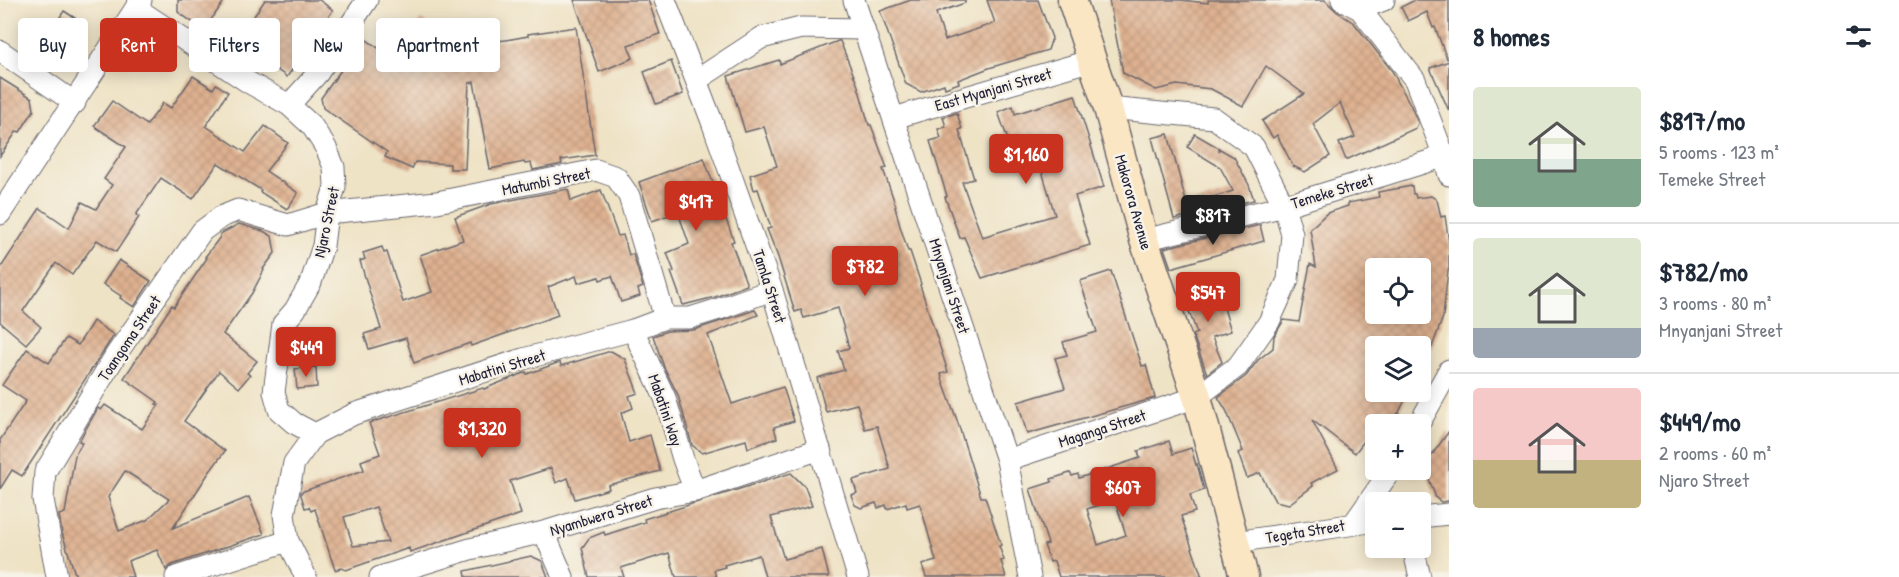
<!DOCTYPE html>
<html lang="en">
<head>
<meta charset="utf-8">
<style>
	:root { --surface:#fff; --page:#f6f6f7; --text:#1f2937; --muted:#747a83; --line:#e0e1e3; --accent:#c8321e }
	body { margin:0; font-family:"Patrick Hand",sans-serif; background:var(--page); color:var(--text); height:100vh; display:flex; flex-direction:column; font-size:22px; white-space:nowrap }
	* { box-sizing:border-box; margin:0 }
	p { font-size:20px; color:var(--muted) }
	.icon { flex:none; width:33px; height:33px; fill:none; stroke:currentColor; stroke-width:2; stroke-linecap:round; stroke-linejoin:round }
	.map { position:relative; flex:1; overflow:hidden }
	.drawer { display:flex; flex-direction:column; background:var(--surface); width:450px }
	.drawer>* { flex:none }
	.banner { position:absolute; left:18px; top:18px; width:570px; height:54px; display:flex; gap:12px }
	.fabs { position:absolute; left:1365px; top:258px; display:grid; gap:12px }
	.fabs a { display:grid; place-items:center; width:66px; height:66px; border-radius:6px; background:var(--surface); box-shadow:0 3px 15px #0003; font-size:30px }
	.price { position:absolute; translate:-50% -51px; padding:0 14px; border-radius:6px; background:var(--accent); color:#fff; font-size:20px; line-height:39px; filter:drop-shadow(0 2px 3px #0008) }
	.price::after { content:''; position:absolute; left:50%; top:36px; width:18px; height:14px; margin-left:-9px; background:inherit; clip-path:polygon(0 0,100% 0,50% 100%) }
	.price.on { background:#222; color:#fff }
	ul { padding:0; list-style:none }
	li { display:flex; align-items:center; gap:18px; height:150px; padding:0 24px }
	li+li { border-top:2px solid var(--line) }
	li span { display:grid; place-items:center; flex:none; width:168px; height:120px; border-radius:6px; color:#555 }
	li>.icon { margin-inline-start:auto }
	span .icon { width:72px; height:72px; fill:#fffc; stroke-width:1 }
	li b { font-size:26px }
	h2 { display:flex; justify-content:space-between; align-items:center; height:72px; padding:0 24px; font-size:26px }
	.chip { padding:0 21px; border-radius:6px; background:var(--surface); box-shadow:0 3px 15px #0003; font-size:21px; line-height:54px }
	.chip.on { background:var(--accent); color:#fff }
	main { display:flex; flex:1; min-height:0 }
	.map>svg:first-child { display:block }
	.building { fill:url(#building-cross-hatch); fill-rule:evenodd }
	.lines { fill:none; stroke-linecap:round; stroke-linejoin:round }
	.street-casing { stroke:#6a666c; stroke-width:23 }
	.secondary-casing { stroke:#6a666c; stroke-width:31 }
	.street { stroke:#fff; stroke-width:21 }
	.secondary { stroke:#fbe6c4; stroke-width:28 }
	.labels { text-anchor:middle; stroke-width:5; stroke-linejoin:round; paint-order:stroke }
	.street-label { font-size:16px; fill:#22223b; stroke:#f7f3e8 }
</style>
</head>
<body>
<main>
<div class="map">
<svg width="1449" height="577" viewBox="0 0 1449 577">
	<defs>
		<pattern id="building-cross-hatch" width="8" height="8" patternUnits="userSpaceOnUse" patternTransform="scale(1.5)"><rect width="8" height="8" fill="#deb190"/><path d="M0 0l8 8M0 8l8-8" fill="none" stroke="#be987d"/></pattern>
	</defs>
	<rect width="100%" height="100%" fill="#f7f3e8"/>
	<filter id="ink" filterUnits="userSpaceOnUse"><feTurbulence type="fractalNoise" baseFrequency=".0167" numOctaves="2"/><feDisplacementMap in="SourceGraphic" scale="12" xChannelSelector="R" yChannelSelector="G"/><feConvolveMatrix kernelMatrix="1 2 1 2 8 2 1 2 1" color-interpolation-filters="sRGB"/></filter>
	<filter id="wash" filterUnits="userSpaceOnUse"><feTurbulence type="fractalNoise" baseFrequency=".008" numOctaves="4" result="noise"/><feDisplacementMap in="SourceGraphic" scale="24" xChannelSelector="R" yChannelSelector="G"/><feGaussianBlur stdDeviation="1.35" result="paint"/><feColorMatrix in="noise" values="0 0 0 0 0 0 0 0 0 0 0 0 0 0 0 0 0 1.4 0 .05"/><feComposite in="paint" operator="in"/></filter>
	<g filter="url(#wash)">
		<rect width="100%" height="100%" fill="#efe3c6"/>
		<g id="blocks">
			<g class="building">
				<path d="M178,0h47l-21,30 -26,-18z"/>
				<path d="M265,0h54l14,10 -46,67 -50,-36z"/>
				<path d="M574,0h74l12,34 -32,11 5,13 -34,14z"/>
				<path d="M911,0h54v3l-29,10 9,27 50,-17 -8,-23h51l14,38 -4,12 -59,18 -31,12 1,3 -14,5 -1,-4 -23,8 -15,-8 -26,-73z"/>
				<path d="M1109,0h71l28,3v-3h117l11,11 18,12 38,48 19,35 7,17 -2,5 -70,32 -7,-17 16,-6 -15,-34 -27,21 17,32 -25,16 -12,-6 -16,-31 -4,3 -11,-17 42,-27 -38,-28 -23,40 -32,-17 -34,-4 -21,5 -33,-17z"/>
				<path d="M1415,0h34v58l-2,1 -12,-32 -2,1 -6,-16 -19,9 -7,-14z"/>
				<path d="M64,11l14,9 -19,27 -13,-9z"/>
				<path d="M421,20l37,25 48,-5 22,-4v-2l48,-7 19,128 -34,5 1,4 -29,6 -2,-7 -6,1 -1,-2 -34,7 -16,-87 -5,1 -4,86h-15v-5l-35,-2 -3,7 -27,-12 2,-5 -64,-44 -2,-10 43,-60 30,21z"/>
				<path d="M838,41h2l18,45 11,39h2l16,43 -4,1 13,37 -1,1 5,19 8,25h2l11,33 -1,1 28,87 -7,2 2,8 14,38 24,77h4l16,48 -2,1 5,14 -3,1 5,16h-80l-4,-12 14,-4 -16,-57 -13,4 -1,-5 -19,6 -1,-4 -8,3 -2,-5 -15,5 -6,-3 -4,-10 6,-2 -4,-13 37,-11 -13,-43 -12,3 -8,-25 -31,8 -9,-34 27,-8 -6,-19 11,-3 -11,-40 -34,10 -3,-8 -6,2 -17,-55 -11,-28 4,-1 -13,-39 -4,1 -4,-15 27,-9 -13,-39 -19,5 -17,-56 51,-16 1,4z"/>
				<path d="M671,61l12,33 -27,10 -12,-32z"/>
				<path d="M1449,61v50l-19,-43z"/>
				<path d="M193,76l20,13 3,-5 12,8 -22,34 39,26 20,-26 23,17 -22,28 32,22 -11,16 -27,-17 1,-2 -43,-27 -25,36 -32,-21 -25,37 3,2 -23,35 -19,-12 -25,35 -16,-12 -33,48 18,16 -15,17 -26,-22v-53l40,-61 29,20 13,-26 14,7 16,-24 -8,-6 22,-32 -32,-21 18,-25 35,24 16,-22 8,5z"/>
				<path d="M0,78l32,20 2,12 -14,22 -3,-1 -17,25z"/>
				<path d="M1075,95l29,92 -29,9 15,49 -108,33 -18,-41 -4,1 -15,-41 2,-1 -17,-55 11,-3 -3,-9 8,-2 -3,-10 14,-4 5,16 -3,1 15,49 -12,3 20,55 73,-22 -20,-68 -2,1 -1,-5 -20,8 -14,-39 15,-6 2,8z"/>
				<path d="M1168,134l19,71 46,-14 -13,-24 -33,-20 8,-13 24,14v2l1,-1 14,8 15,28 5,15 -80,19 -22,-81z"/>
				<path d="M704,158l30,83 -3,1 16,43 -32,12 -32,8 -12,-33 3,-1 -7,-18 22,-9 -11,-32 -26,9 -13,-39z"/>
				<path d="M1412,186l1,8h2l1,4 15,-2 6,4 4,17 4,-1 4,27v27h-1l-5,47 -11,30 -56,-1v46h33l-10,20 -11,12h-12v19l-8,-7 -13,17 -43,-33 26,49 -27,14 2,3 -24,18 -14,-3 -15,-28 -13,5 -9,-25 5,-2 -17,-41 -8,-13 28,-21 12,-16 15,-12 1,-12 10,-16 15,2 11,-58 6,3 -6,-38 17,-16 21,-7v-3l31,-6 -1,-5zM1376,268h44v46h-48l4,-17z"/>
				<path d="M568,189l3,12 30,-11 17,46 5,-1 6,20 4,-1 10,33 -5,2 2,7 -19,6 -9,-26 -12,4 -1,-3 -21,6 -2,-7 -28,11 10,28 -87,31 -1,-3 -56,20 -8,-25 -37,11 -5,-15 17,-5 -21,-68 5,-2 -2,-6 19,-6 2,6 3,-1 16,50 29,-10 -12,-37 43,-15 -8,-23 36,-13z"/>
				<path d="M239,224l24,7 9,5 3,17 -12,16 1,1 -12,23 -29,41 34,27 -10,12 3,2 -11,13 -20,-17 -35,50 41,30 -17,23 -35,54 76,-31 15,37 -92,31 -6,5 -9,-20 -29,11 5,16h-57l-14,-44 -3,-18 6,-2 10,-58 7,-12 -3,-2 19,-33 3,2 4,-5 37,24 17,-24 -3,-1 2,-2 -34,-24 48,-73 2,2 33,-49 -2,-1 15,-20v-3zM125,471l44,28 -22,21 -28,11 -11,-34z"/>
				<path d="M1260,225l4,16 -93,27 -7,-20z"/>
				<path d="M119,260l32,21 -17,26 -14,-9 1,-2 -18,-12z"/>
				<path d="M1111,271l31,95 4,-1 9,33 -128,36 -9,-32 47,-14 -10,-30 12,-3 -4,-13 34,-10 -17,-51z"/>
				<path d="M1217,285l14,46 -19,6 10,25 -15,12 -14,-39 4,-2 -14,-38z"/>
				<path d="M755,310l3,5 -50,20 24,69 51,-17 11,34 -20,6 3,11 -29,10 -2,-8 -44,13 -10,-8 -14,-50 -14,-28 -11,-31 14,-5 27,-1z"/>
				<path d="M93,321l21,14 -92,141 -10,-6 -12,19v-49l26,-39 -24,-16 25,-36 22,14 17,-25 12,7z"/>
				<path d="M611,351l14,8 13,34 -9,3 4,12 -12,5 8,29 21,-7 10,36 -52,14 1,4 -34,10 -7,-21 -12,5 -5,-15 -41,13 11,33 -111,38 -1,-4 -63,22 -5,-2 -6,2 -20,-61 -4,2 -2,-4 -4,1 -4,-13v-3l63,-22 -3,-9 19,-7 -11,-31 114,-35 1,1 42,-17 1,2 33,-12 1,4zM376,507l12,35 -35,4 -9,-29z"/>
				<path d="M316,367l1,20 -20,2 -2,-20z"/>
				<path d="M1449,431v70l-8,1 -5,-4 -12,-32z"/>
				<path d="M1169,441l4,13 18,-6 5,17 1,-1 7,26 -14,5 5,17 -14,4 21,61h-143l-5,-16 -4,1 -6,-17 4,-1 -18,-55 22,-7 -1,-3 19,-6 2,3 6,-2 1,4 61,-20 -2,-7zM1115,500l11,35 -28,10 -11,-36z"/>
				<path d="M791,473l14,14 7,19 -41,11 13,42 38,-10 7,28h-64l-6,-22 -35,10 1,2 -11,3 2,7h-40l-7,-24 -48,15 3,9h-35l-7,-29 7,-10 15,-6 1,3 40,-13 -1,-3z"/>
				<path d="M531,556l11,5 6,16h-82l-1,-6z"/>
			</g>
		</g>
	</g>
	<g filter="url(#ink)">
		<use href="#blocks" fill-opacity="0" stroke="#6a666c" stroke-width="1.5"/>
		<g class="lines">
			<defs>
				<g id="street">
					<path d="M665,0l46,119 61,171 86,287"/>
					<path d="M854,0l153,460 23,117"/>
					<path d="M1342,0l18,9 55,71 29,76 5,19"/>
					<path d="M136,8l112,74 41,23 23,21 14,22 8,19 1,20 -8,26 -4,33 -12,36 -16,28 -12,14 -9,68 5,18 15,13 21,11"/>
					<path d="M1360,9l24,-9"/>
					<path d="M0,51l75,52"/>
					<path d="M697,80l64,-42 40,-10 63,1"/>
					<path d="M289,105l29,-32 49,-73"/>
					<path d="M894,118l198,-58"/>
					<path d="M0,214l141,-214"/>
					<path d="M1144,240l140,-34 165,-51"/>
					<path d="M633,330l32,68 18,61 12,32"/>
					<path d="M1419,424l30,-54"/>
					<path d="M1007,460l190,-63 41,-31 31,-44 19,-42 4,-46 -8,-28 -30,-59 -40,-29 -106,-10"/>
					<path d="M1420,517l29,-3"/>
					<path d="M1354,523l37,-53"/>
					<path d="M544,532l19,45"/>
					<path d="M1235,542l141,-21"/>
					<path d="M1413,548l7,29"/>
					<path d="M57,577l-14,-78 2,-27 72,-119 85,-122 19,-14 17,-7 50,15 39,-12 110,-11 159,-32 20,7 13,19 36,122"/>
					<path d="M176,577l112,-36"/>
					<path d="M306,577l-18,-36 -4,-26 10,-52 21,-29 39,-20 169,-55 110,-29 32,-12h25l29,-9 53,-19"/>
					<path d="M380,577l90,-28 74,-17 111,-34 40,-7 125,-42"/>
				</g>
				<path id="secondary" d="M1072,0l36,108 36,132 53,157 47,180"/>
			</defs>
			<use href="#street" class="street-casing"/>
			<use href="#secondary" class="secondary-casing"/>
			<use href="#street" class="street"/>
			<use href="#secondary" class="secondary"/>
		</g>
	</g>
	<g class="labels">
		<g class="street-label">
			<text transform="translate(993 89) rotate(-16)" y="6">East Myanjani Street</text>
			<text transform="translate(546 181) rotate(-11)" y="6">Matumbi Street</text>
			<text transform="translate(1332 191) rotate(-17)" y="6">Temeke Street</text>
			<text transform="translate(1134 202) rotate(74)" y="6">Makorora Avenue</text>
			<text transform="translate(326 222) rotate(-78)" y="6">Njaro Street</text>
			<text transform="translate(770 286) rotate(72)" y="6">Tamla Street</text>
			<text transform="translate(950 286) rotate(72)" y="6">Mnyanjani Street</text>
			<text transform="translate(129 338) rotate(-56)" y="6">Toangoma Street</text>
			<text transform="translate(502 367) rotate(-17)" y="6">Mabatini Street</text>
			<text transform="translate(666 410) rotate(71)" y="6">Mabatini Way</text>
			<text transform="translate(1102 428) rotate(-18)" y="6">Maganga Street</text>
			<text transform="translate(601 515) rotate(-17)" y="6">Nyambwera Street</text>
			<text transform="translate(1305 531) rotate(-9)" y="6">Tegeta Street</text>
		</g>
	</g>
</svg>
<div class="fabs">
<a><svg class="icon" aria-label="locate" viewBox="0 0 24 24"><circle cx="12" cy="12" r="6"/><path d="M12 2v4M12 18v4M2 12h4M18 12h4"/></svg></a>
<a><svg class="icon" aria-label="layers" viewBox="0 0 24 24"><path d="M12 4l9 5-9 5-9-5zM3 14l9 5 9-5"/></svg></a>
<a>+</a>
<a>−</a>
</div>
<b class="price" style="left:1026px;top:185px">$1,160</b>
<b class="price" style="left:696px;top:232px">$417</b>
<b class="price on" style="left:1213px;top:246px">$817</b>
<b class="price" style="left:865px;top:297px">$782</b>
<b class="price" style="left:1208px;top:323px">$547</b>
<b class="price" style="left:306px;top:378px">$449</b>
<b class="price" style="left:482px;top:459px">$1,320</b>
<b class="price" style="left:1123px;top:518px">$607</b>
<div class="banner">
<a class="chip">Buy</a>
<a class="chip on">Rent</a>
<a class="chip">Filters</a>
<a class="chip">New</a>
<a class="chip">Apartment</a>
</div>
</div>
<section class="drawer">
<h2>8 homes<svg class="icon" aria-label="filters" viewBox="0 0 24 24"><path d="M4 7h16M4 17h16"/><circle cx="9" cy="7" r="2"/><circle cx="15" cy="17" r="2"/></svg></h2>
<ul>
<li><span style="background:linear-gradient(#dfe7d0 60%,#7fa58c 0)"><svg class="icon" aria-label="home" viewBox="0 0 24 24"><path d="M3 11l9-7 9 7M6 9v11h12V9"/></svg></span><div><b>$817/mo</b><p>5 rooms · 123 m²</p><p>Temeke Street</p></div></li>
<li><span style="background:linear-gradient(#dfe7d0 75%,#9aa5b1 0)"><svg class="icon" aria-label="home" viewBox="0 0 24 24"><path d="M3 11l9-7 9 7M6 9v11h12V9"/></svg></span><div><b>$782/mo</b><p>3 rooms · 80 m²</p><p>Mnyanjani Street</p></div></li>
<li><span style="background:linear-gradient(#f6c9c9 60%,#c2b280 0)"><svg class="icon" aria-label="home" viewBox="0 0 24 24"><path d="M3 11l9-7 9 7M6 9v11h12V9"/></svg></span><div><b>$449/mo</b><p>2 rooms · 60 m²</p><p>Njaro Street</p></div></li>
</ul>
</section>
</main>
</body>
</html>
